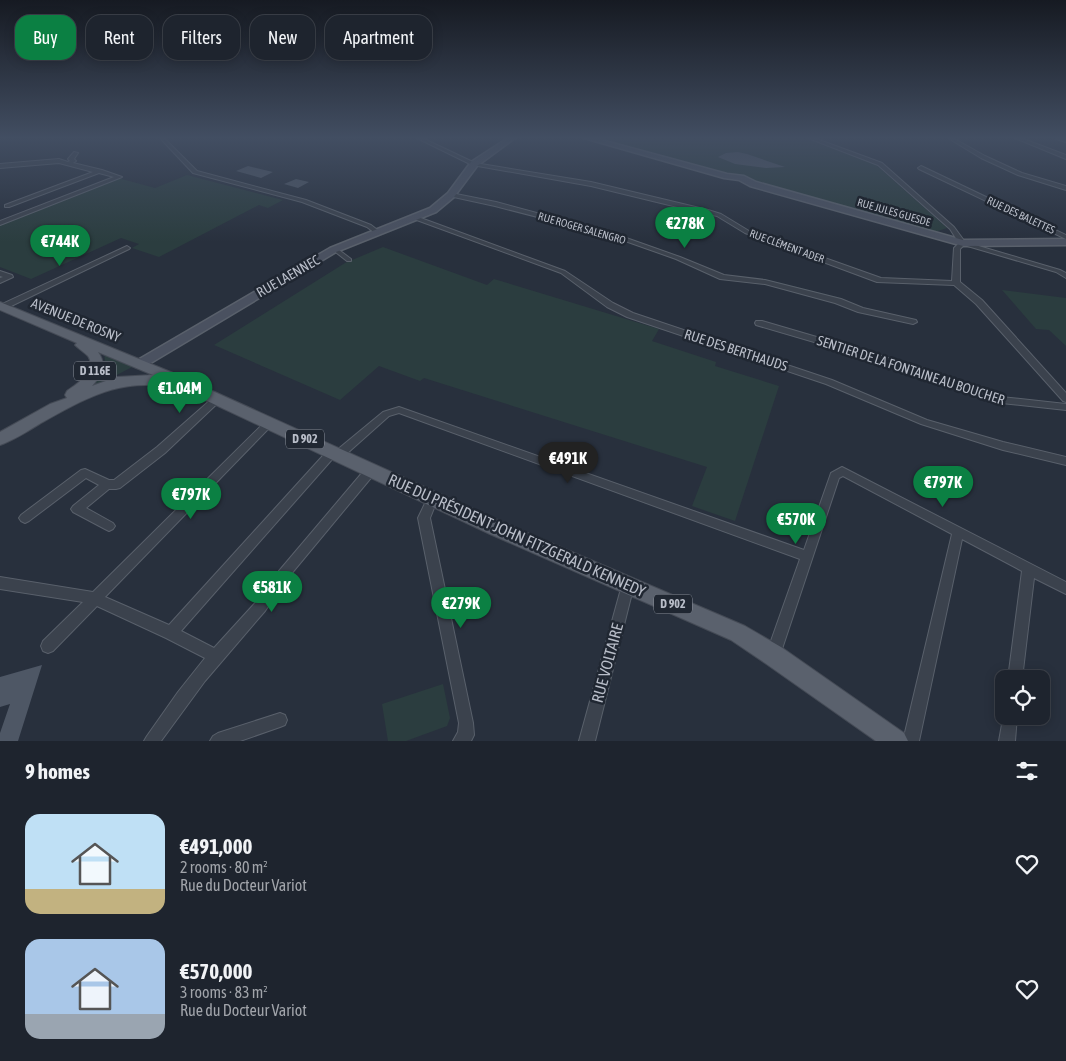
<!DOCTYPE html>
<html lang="en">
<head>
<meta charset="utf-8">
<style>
	:root { --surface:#1e242e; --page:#262c36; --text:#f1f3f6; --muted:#a1a4aa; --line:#3c414a; --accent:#0b8043 }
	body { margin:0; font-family:"Asap Condensed",sans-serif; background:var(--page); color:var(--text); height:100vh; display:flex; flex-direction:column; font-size:19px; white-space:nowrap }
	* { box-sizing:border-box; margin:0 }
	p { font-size:16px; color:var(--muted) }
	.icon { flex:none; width:28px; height:28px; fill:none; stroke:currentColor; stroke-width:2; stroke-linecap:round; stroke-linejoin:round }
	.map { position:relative; height:741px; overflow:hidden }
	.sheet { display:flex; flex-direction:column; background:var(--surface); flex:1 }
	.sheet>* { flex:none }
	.top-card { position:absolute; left:15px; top:15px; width:500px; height:45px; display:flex; gap:10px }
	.fabs { position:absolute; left:995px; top:670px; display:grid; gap:10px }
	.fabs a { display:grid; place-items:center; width:55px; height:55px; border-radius:10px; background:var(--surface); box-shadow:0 2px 12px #0003,0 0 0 1px var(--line); font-size:25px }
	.price { position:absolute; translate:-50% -42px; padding:0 11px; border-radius:18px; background:var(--accent); color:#fff; font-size:16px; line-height:32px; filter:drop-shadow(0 1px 2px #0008) }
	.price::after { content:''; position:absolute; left:50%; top:30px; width:15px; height:11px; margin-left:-8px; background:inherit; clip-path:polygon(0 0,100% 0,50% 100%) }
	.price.on { background:#222; color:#fff }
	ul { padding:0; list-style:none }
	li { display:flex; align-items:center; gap:15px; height:125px; padding:0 25px }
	li span { display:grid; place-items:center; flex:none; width:140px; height:100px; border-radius:15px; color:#555 }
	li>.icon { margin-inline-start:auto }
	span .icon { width:60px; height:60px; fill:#fffc; stroke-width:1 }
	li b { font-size:21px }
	h2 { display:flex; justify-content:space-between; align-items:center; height:60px; padding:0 25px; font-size:21px }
	.chip { padding:0 18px; border-radius:15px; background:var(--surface); box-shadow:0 2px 12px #0003,0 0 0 1px var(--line); font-size:18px; line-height:45px }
	.chip.on { background:var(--accent); color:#fff }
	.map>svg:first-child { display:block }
	.green { fill:#2b3d3f }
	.building { fill:#4e5765 }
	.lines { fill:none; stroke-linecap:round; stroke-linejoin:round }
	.street-casing { stroke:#59606b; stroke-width:2 }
	.secondary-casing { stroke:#59606b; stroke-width:3 }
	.primary-casing { stroke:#454b56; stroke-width:2 }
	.street { fill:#3b424d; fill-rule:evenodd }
	.secondary { fill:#4a5160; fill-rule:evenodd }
	.primary { fill:#5a616d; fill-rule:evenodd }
	.labels { text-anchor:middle; stroke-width:5; stroke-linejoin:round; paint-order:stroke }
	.far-street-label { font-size:11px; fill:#b8bdc8; stroke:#202732 }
	.shield { fill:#202732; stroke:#8a909b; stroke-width:1 }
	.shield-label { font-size:12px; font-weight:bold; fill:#b8bdc8 }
	.street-label { font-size:14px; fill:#b8bdc8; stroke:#202732 }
	.near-street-label { font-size:16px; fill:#b8bdc8; stroke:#202732 }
</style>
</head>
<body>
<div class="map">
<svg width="1066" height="741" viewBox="0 0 1066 741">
	<rect width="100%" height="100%" fill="#28303d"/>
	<g class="green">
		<path d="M594,138h211l70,26 72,64 -12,4 -177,-48c-11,-7 -21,-9 -33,-10z"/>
		<path d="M187,175l96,25 -15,8 -9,-3 -100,52 -27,-9 7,-4 -18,-6 -90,41 -31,-12v-43l118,-46 37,10z"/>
		<path d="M383,247l104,38 7,-6 165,50 -7,12 64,21 -1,4 64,20 -44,135 -43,-15 15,-39 -283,-89 -4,3 -41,-15 -39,34 -126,-55 131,-82z"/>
		<path d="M1002,290l64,8v48l-17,-16 -13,-1z"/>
		<path d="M104,354l30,12 -46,24c8,-10 20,-21 16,-36z"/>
		<path d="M443,684l7,34 -3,8 -41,15h-18l-6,-37z"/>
	</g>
	<g class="building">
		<path d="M738,152l9,2 38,13 -19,1 -31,-4 -17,-7 8,-4z"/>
		<path d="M248,166l4,1 21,5 -12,6 -25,-7z"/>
		<path d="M296,179l13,3 -11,6 -14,-4z"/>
		<path d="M42,665l-24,76h-18v-8l10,-29 -10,3v-30z"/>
	</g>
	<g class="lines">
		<defs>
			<g id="street">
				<path d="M160,138h4l33,33 109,29 65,25 9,7 -5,1 -8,-6 -65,-25 -109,-29z"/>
				<path d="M417,138h5l53,25 116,19 117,28 13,4 28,17 132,47 71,3 2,-33 5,-5 -9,-14 -72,-64 -70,-27h6l68,25 72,64 11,15 95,28 6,3v5l-10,-6 -92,-27 -4,4v33l22,18 84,93v9l-3,-1 -87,-97 -22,-19 -77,-3 -132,-49 -28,-17 -10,-2 -16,24h-4l-1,-1 16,-24 -111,-27 -119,-21z"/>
				<path d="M948,138h5l32,18 37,17 44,13v4l-48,-15 -37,-17z"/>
				<path d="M1015,138h6l45,17v4z"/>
				<path d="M1056,138l10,1v3l-10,-3z"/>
				<path d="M74,152l4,1 -4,6 2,2 -3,2 29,7 20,7 -122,48v-4l114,-44 -15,-4 -90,34h-4v-2l88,-33 -34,-9 -59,5v-4l59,-5 9,3 2,-1 -2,-2z"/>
				<path d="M921,166l145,69v4l-147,-70 -1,-1z"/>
				<path d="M451,193l45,9 119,32 65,23 44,18 41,5 76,19 22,9 53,12 1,2 -4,2 -55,-12 -23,-9 -70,-19 -45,-5 -44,-20 -65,-23 -116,-30 -46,-10 -1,-1z"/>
				<path d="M414,217h4l147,54 48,32 20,10 199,67 95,40 76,22 63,15v8l-63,-15 -82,-26 -95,-40 -199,-67 -20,-10 -46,-34 -147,-54z"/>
				<path d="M127,246l3,2 -1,1 -124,60h-5v-4z"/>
				<path d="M335,247l16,12v2h-4l-14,-11v-2z"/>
				<path d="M0,271l12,4 1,2 -13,6v-5l3,-1 -3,-1z"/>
				<path d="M756,321h6l157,46 48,20 34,10 65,7v6l-65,-7 -40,-12 -48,-20 -157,-46 -1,-2z"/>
				<path d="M218,395l5,3 -2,2 -56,53 -45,35 -4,1h-7l-23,19 27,15 2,3 -2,3 -4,2 -4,-2 -32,-17 -2,-3 2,-3 26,-21 -13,-7 -57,43 -4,2 -4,-2 -2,-3 2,-3 60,-45 4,-1 24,11h5l43,-33 58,-51z"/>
				<path d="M399,407l405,143 26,-74 1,-3 11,-6 224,115v12l-32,-16 -12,101h-14l14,-108 -60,-32 -43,202h-16l49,-207 -109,-58 -4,2 -59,177 -2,5 -5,2 -5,-2 -2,-5 34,-96 -401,-146 -10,3 -46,41 -4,1 -4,-2 -154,175 33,17 42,-46 23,-31 88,-104 4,-1 4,1 1,3 -1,3 -88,106 -22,32 -60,70 -44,60h-17l3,-5 31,-44 27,-34 -39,-20 -69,-32 -44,45 -5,2 -5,-2 -2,-5 2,-5 40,-39 -83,-13v-12l93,15 174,-172h6l2,2 -2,2 -168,173 64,28 160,-176 4,-1 4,2 46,-38z"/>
				<path d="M433,493l4,2 1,3 -8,20 43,205 1,12 -3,6h-18l5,-9 1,-9 -41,-205 11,-23z"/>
				<path d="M628,579l4,2 2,4 -39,156h-16l43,-156 2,-4z"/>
				<path d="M280,713l5,2 2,5 -2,5 -5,2 -40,14h-30l3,-5 5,-3z"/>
				<path d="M1004,713v3h13l-2,25h-16z"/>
			</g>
			<g id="secondary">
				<path d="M508,138h7l-38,28 -23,31 -18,15 -100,40 -192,115h-8l-2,-3 2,-3 194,-113 100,-40 18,-15 23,-31z"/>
				<path d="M584,138h10l133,36 17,2 12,6 207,58 103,-1v6l-103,1 -213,-60 -11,-6 -15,-2z"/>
			</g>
			<path id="primary" d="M0,302l173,71 2,3 -1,2 34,11 294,133 243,104 36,21 123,86 4,8h-32l-111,-78 -34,-23 -241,-106 -304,-143c-59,-17 -95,4 -145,32 -13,8 -27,17 -41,22v-13l50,-28 17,-6 -2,-3 2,-4c10,-7 31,-20 21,-35 -4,-4 -9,-7 -13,-11l2,-2 -77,-33zM98,352l55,23 -36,2 -25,9c10,-11 15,-22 6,-34z"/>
		</defs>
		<use href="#street" class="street-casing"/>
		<use href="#secondary" class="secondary-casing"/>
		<use href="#primary" class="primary-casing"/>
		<use href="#street" class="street"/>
		<use href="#secondary" class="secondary"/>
		<use href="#primary" class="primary"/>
	</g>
	<linearGradient id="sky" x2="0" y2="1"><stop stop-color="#161a22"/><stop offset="0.57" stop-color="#424e62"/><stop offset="1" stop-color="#424e62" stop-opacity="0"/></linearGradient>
	<rect width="1066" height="242" fill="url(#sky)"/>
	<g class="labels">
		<g class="far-street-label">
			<text transform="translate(894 212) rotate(16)" y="4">RUE JULES GUESDE</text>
			<text transform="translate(1021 215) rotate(25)" y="4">RUE DES BALETTES</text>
			<text transform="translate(582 228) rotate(16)" y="4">RUE ROGER SALENGRO</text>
			<text transform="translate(787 246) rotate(20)" y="4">RUE CLÉMENT ADER</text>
		</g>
		<g class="shield">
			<rect x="74" y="361.5" width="42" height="19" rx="4"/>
			<rect x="286" y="429.5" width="38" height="19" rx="4"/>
			<rect x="654" y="594.5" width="38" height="19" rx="4"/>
		</g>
		<g class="shield-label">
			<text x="95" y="375">D 116E</text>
			<text x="305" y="443">D 902</text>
			<text x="673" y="608">D 902</text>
		</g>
		<g class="street-label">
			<text transform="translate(288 276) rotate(-30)" y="5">RUE LAENNEC</text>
			<text transform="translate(76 320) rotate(22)" y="5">AVENUE DE ROSNY</text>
			<text transform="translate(736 350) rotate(18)" y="5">RUE DES BERTHAUDS</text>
			<text transform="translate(911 370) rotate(18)" y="5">SENTIER DE LA FONTAINE AU BOUCHER</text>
		</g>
		<g class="near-street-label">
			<text transform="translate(517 535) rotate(24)" y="6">RUE DU PRÉSIDENT JOHN FITZGERALD KENNEDY</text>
			<text transform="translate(607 663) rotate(-75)" y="6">RUE VOLTAIRE</text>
		</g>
	</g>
</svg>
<div class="fabs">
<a><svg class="icon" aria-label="locate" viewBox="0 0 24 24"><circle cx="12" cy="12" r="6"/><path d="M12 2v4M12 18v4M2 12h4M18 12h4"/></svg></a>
</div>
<b class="price" style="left:685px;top:249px">€278K</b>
<b class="price" style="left:60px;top:267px">€744K</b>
<b class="price" style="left:180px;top:414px">€1.04M</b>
<b class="price on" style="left:568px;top:484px">€491K</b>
<b class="price" style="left:943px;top:508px">€797K</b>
<b class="price" style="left:191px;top:520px">€797K</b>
<b class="price" style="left:796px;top:545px">€570K</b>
<b class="price" style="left:272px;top:613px">€581K</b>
<b class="price" style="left:461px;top:629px">€279K</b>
<div class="top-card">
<a class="chip on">Buy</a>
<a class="chip">Rent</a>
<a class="chip">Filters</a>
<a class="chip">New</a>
<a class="chip">Apartment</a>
</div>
</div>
<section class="sheet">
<h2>9 homes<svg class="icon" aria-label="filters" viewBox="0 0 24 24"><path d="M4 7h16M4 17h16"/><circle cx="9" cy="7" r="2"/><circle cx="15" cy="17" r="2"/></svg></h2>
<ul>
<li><span style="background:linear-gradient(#bfe0f5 75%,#c2b280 0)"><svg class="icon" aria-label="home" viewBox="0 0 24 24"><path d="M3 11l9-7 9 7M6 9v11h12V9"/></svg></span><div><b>€491,000</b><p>2 rooms · 80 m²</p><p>Rue du Docteur Variot</p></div><svg class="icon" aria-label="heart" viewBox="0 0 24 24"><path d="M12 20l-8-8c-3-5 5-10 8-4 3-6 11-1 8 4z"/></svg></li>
<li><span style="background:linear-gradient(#a9c7e8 75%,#9aa5b1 0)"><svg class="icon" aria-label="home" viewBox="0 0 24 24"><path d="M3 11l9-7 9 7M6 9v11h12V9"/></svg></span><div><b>€570,000</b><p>3 rooms · 83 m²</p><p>Rue du Docteur Variot</p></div><svg class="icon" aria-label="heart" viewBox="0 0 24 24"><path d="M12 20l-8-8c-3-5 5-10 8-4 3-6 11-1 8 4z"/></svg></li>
</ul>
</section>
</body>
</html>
